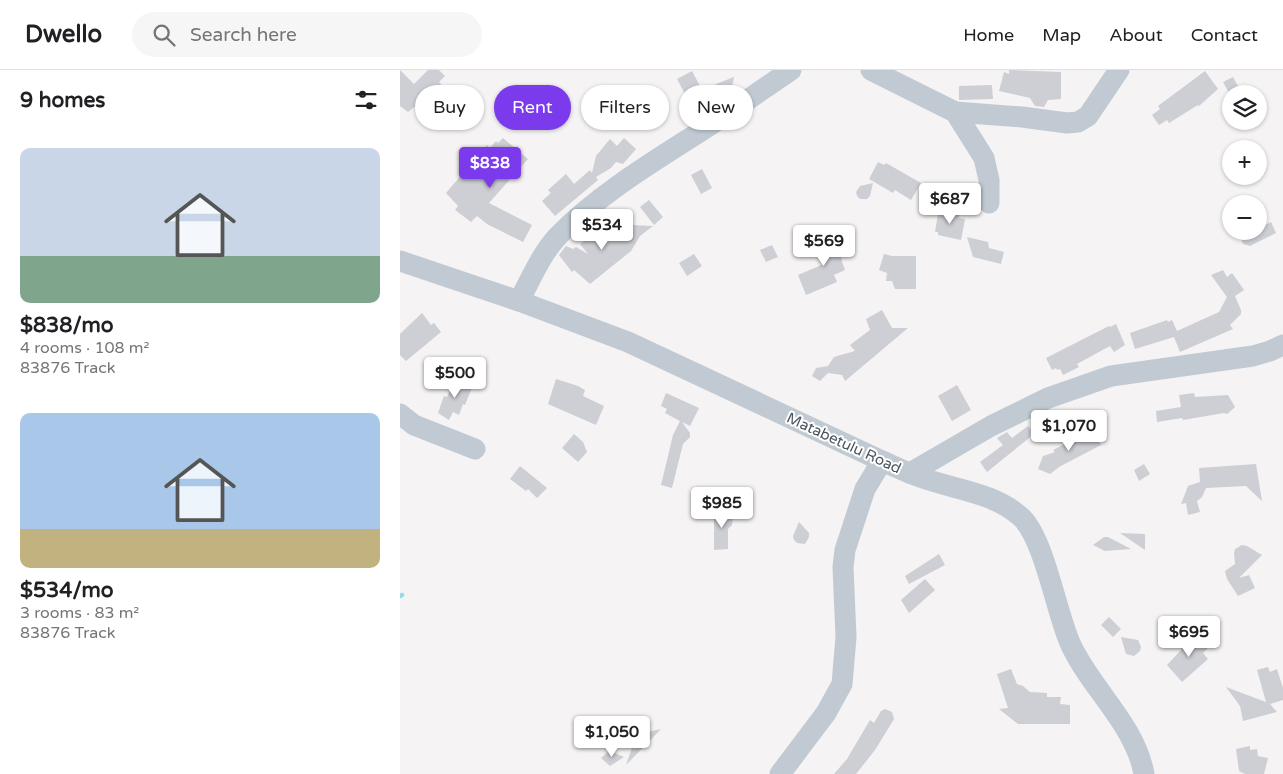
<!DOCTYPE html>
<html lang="en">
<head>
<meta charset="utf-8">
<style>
	:root { --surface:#fff; --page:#f6f6f6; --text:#202124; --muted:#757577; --line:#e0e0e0; --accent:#7c3aed }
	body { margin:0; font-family:"Varela Round",sans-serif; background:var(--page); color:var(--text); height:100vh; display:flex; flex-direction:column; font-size:19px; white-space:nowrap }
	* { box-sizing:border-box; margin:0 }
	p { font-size:16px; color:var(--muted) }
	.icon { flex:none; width:28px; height:28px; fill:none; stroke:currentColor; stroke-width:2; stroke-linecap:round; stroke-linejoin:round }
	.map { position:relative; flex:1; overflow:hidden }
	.side { display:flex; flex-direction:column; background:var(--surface); width:400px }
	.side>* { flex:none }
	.hud { position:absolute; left:15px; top:15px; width:475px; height:45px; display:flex; gap:10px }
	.controls { position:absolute; left:822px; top:15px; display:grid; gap:10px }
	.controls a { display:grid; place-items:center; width:45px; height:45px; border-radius:50%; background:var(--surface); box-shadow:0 1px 4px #0004; font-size:25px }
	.price { position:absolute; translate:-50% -42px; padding:0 11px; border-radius:5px; background:#fff; color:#222; font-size:16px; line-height:32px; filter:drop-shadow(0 1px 2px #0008) }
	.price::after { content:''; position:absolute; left:50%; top:30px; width:15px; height:11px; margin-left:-8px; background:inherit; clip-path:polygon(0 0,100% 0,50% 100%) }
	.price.active { background:var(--accent); color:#fff }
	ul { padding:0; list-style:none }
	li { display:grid; align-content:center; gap:10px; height:265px; padding:0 20px }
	li span { display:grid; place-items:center; height:155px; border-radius:10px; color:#555 }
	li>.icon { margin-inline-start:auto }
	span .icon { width:90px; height:90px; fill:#fffc; stroke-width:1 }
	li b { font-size:21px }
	h2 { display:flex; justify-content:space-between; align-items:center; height:60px; padding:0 20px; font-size:21px }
	.chip { padding:0 18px; border-radius:22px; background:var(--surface); box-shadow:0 1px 4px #0004; font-size:18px; line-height:45px }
	.chip.active { background:var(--accent); color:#fff }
	header { display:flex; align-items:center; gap:30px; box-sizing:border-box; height:70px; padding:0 25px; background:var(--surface); border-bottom:1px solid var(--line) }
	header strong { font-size:24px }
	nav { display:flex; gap:28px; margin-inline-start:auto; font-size:18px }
	.search { width:350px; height:45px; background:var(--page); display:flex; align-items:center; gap:12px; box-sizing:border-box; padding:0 18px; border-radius:28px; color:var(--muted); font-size:19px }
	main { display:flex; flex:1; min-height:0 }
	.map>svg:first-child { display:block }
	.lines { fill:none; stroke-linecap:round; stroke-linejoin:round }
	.stream { stroke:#90daee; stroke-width:4.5 }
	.building { fill:#cdcfd5 }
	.minor { stroke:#c1cad2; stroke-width:21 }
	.labels { text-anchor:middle; stroke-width:4; stroke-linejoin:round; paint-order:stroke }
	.street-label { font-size:15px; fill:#4a5661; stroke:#fff }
</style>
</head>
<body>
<header>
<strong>Dwello</strong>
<div class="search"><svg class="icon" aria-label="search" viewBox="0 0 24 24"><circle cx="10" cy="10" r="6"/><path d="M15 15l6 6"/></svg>Search here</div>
<nav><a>Home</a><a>Map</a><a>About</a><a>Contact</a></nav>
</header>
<main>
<section class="side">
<h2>9 homes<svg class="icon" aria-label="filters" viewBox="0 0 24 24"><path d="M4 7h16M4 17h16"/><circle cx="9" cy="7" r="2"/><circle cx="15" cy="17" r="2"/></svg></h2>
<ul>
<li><span style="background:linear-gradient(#c9d6e8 70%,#7fa58c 0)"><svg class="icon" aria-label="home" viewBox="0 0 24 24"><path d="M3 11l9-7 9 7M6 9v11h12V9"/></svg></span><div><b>$838/mo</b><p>4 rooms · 108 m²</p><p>83876 Track</p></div></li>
<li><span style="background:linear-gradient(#a9c7e8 75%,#c2b280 0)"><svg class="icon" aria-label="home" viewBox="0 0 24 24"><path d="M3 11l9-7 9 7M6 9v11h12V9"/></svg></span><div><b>$534/mo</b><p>3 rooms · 83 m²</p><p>83876 Track</p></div></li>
</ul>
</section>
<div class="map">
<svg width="883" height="704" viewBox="0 0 883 704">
	<rect width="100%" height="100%" fill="#f5f3f3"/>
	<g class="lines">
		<path class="stream" d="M0,526l2,-1"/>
	</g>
	<g class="building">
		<path d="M0,0l14,14 14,-14h11l6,6 -6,6 2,2 -4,5 19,14 -18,23 -24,-19 -6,5 -8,-6z"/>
		<path d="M609,0l52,2v27l-13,1 -4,7 -9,-1 -5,-8 -31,-7 5,-19 5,2z"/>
		<path d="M292,1l8,15 -15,8 -8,-15z"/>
		<path d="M805,1l13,18 -19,17 -1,-1 -29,18 -2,-3 -8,5 -7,-10 8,-6 -2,-3z"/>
		<path d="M334,7l-4,20 -6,4 -7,-2 -5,-10 4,-5z"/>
		<path d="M833,7l6,11 -10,5 -6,-11z"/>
		<path d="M592,15l1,14 -34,1v-14z"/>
		<path d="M128,16l23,18 -30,20h-5l-20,-18 12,-14 9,7z"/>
		<path d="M103,68l25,21 -39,44 43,22 -9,17 -36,-18 -10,-8 -6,6 -16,-12 3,-4 -12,-13 41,-48 3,3 6,-7 2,2z"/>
		<path d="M224,68l12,11 -13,15 -7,-2 -5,6 -15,9 2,3 -43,36 -13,-15 9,-8 -3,-3 18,-16 8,10 16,-14 2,3 4,-17 14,-17 7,7z"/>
		<path d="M478,92l6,3 2,-2 35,20 -10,17 -16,-10 -2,3 -24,-14z"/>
		<path d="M302,99l10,19 -11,6 -10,-19z"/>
		<path d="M473,113l-3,13 -3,3h-7l-3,-3 -1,-4 4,-6z"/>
		<path d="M249,130l14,17 -9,8 -14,-18z"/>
		<path d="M549,140l11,2 -1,6 6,1 -4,21 -23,-5v-3h-3l3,-18 10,2z"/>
		<path d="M871,152l5,11 -26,13 -7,-2 -5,-13h21v-3z"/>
		<path d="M211,153l8,8 12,-6 22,1 -13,10 -9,15 -41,33 -16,-14 -2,2 -13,-17 7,-9 7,3 3,-2 12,7 -8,-10 12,-9 2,3z"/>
		<path d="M428,157l6,23 6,-1 2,13 3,8 -11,5 3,7 -31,13 -8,-20 26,-11 -3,-36z"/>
		<path d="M567,167l21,5 1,6 15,4 -3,12 -28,-7z"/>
		<path d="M372,175l6,12 -12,5 -6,-12z"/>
		<path d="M294,184l8,12 -15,10 -8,-13z"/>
		<path d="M484,184l8,2h24v33h-21l-3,-8h-6l1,-8 -8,-3z"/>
		<path d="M823,200l4,7 5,-4 12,17 -9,6 6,14v4l-11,11 3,4 -53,23 -6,-15 -39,12 -5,-16 37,-13 1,2 4,-2 5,11 42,-19 8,-15 -16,-22z"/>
		<path d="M482,240l10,18h16l-63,53 -3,-6 -14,-2 -8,8 -8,-5 4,-8 12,-2 6,-9 21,-6 -5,-6 20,-15 -4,-11z"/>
		<path d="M22,243l9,12 3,-2 7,9 -35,29 -6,-6v-21z"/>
		<path d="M716,254l9,21 -11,7 -4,-6 -33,18 2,3 -16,8 -3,-6 -3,1 -1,-2 -4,2 -6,-12 63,-32 1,1z"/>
		<path d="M55,308l18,7 -8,20 -2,-1 -4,11 -6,-3 -4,8 -11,-7 6,-17 3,1z"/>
		<path d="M156,309l22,7 7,4 -2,6 21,10 -8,19 -48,-21z"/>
		<path d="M557,315l14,25 -19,11 -14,-25z"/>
		<path d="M266,323l33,15 -9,18 -8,-4 8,11v4l-7,7 -11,44 -11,-3 12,-50 7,-14 -15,-8 2,-4 -6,-3z"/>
		<path d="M794,323l1,4 33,-2 7,12 -8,7 -3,-1 -41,7 -1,-2 -25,4 -1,-11 25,-4 -2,-12z"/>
		<path d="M628,356l6,8 -47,38 -7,-10 23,-17 -6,-7 10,-6 5,6z"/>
		<path d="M692,360l9,15 -42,22 -9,7 -12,-5 5,-13 12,-4 -2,-2z"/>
		<path d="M174,364l9,8 4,10 -9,10 -16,-14z"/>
		<path d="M744,394l6,10 -11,7 -5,-11z"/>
		<path d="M856,394l6,37 -16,-15 -40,2 -4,9 -5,4 3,11 -12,3 -2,-12 -5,1 7,-18 12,-4 -1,-14z"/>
		<path d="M120,396l27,22 -10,10 -9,-9 -2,2 -16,-12z"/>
		<path d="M319,435l14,11 -1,9 -4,4v20l-14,1v-32z"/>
		<path d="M399,452l10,11v4l-4,7 -8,-1 -3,-3 -1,-4z"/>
		<path d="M720,463l25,1v16z"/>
		<path d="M704,467h4l23,12 -26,2 -12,-6z"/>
		<path d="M842,475l5,1 15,9 -23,23 10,-3 6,13 -17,8 -11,-17 -2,-8 10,-7 -1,-11 1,-4z"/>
		<path d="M539,484l6,11 -36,19 -4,-8z"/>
		<path d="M525,509l10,11 -26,23 -8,-13z"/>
		<path d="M709,547l12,12 -8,8 -12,-12z"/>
		<path d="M797,566l11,12 -5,5 5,6 -26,23 -15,-17 15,-16 -3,-3 9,-8 3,3z"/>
		<path d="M721,567l17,3 3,7 -1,4 -6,5 -8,-2z"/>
		<path d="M868,597l2,5 7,-3 6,19v12l-13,4 7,8 -34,9 -3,-15 -14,-19 40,15 -9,-32z"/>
		<path d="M611,599l6,15 6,2 7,6 17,1v4h14l-1,7 10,1v19h-52l-19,-15 9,-1 -11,-34z"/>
		<path d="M485,639l7,3 2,7 -19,31 -19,24h-22l13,-15 23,-39 4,3 7,-12z"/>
		<path d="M261,659l-35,36 10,-29 2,-2z"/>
		<path d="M850,676v4l7,-1 1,7 10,2 -4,16h-19l-6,-3 -3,-22z"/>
		<path d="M208,682h4l12,5 -14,9 -9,-8z"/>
	</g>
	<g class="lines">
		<g class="minor">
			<path d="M471,0l84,42 29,46 5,22v23"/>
			<path d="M555,42l67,5 45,6 11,-1 10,-6 31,-46"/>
			<path d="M0,191l119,40 109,41 254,119c12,5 25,12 38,16 35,13 73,15 101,40 23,21 35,94 49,126 20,45 65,81 74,131"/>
			<path d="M119,231c12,-22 22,-47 39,-65 42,-43 98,-76 148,-108 29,-19 57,-39 85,-58"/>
			<path d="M0,344l14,11 61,24"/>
			<path d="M510,403l81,-47 57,-28 63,-22 142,-20 17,-5 13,-6"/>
			<path d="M380,704l46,-61 16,-29 4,-47 -3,-70 2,-17 20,-61 17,-28"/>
		</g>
	</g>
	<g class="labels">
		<g class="street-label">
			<text transform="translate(444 373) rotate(25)" y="5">Matabetulu Road</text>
		</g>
	</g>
</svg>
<div class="controls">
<a><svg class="icon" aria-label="layers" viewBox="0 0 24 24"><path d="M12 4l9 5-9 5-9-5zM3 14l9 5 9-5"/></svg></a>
<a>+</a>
<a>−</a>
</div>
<b class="price active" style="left:90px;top:119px">$838</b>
<b class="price" style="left:550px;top:155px">$687</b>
<b class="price" style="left:202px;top:181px">$534</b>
<b class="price" style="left:424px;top:197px">$569</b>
<b class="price" style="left:55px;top:329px">$500</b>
<b class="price" style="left:669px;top:382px">$1,070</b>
<b class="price" style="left:322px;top:459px">$985</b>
<b class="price" style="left:789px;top:588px">$695</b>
<b class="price" style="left:212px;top:688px">$1,050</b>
<div class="hud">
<a class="chip">Buy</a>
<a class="chip active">Rent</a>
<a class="chip">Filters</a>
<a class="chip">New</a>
</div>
</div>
</main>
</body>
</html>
